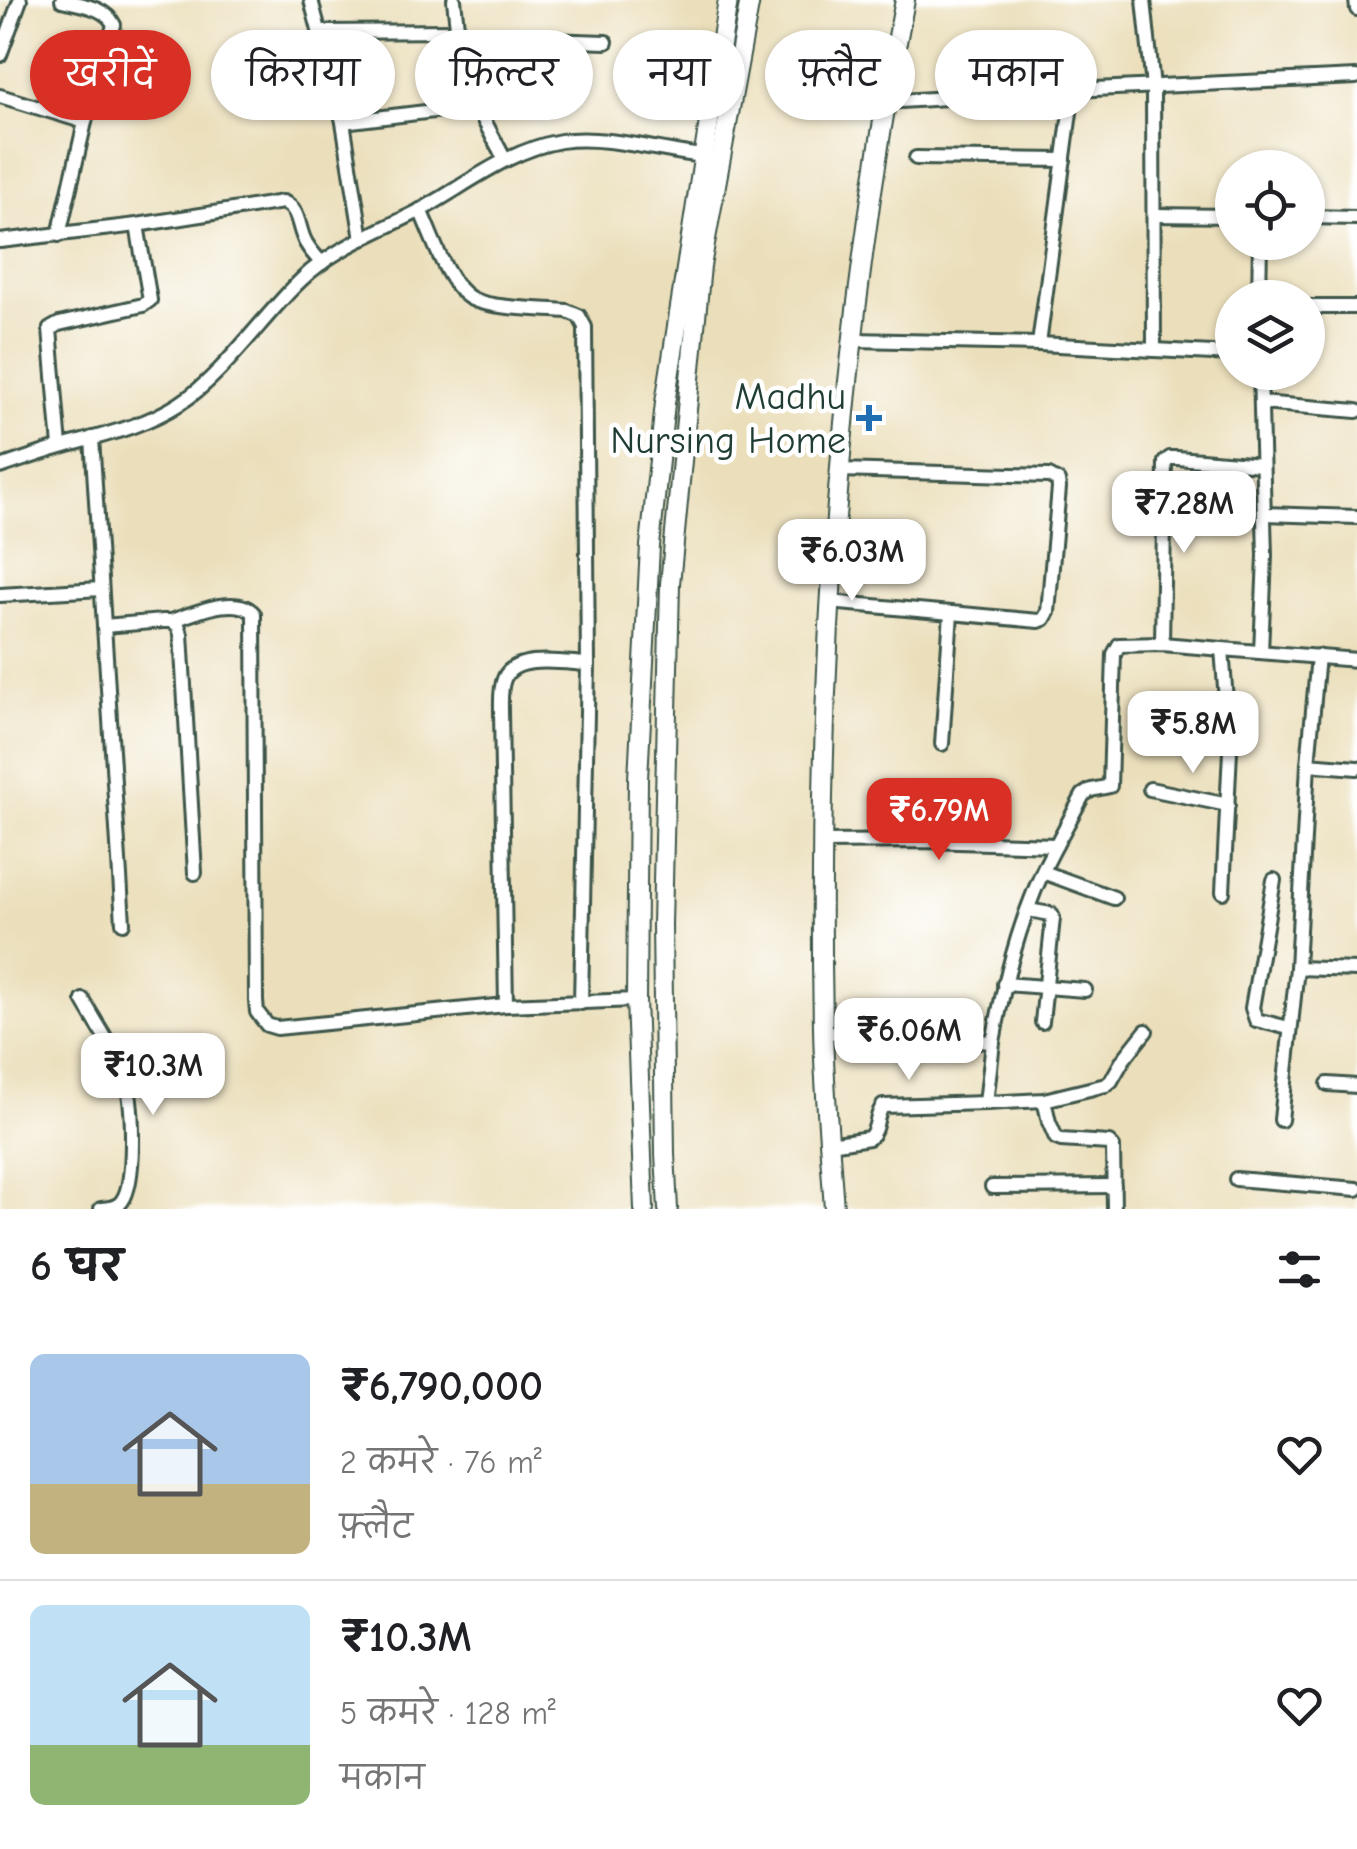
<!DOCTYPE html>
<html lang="hi">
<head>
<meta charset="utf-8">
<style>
	:root { --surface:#fff; --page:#f2f2f2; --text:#202124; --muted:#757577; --line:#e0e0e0; --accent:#d93025 }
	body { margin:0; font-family:"Comic Neue","Playpen Sans Deva",sans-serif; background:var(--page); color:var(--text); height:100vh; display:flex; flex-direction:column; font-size:38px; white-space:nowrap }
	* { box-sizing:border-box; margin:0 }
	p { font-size:32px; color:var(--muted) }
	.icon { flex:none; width:55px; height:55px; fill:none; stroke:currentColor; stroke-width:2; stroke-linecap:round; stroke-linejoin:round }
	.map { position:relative; height:1209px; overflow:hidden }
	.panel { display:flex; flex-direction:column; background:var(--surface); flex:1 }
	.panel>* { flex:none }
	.guide { position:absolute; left:30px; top:30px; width:1298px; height:90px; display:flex; gap:20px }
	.tools { position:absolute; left:1215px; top:150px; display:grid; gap:20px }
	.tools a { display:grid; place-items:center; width:110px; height:110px; border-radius:50%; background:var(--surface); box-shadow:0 2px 8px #0004; font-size:50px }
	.price { position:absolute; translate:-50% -85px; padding:0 22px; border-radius:20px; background:#fff; color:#222; font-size:32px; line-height:65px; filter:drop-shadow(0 2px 5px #0008) }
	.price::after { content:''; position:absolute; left:50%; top:60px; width:30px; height:22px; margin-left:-15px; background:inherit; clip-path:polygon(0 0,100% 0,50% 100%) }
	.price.selected { background:var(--accent); color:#fff }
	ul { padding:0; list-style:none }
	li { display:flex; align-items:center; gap:30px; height:250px; padding:0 30px }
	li+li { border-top:2px solid var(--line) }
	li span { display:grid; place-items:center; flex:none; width:280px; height:200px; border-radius:15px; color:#555 }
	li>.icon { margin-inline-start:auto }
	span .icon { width:120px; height:120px; fill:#fffc; stroke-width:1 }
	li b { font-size:42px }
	h2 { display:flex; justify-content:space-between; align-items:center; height:120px; padding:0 30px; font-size:42px }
	.tag { padding:0 35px; border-radius:45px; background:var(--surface); box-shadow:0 2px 8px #0004; font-size:35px; line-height:90px }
	.tag.selected { background:var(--accent); color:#fff }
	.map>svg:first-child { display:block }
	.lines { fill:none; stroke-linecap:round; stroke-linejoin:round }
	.minor-casing { stroke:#3e5548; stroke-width:18 }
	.secondary-casing { stroke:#3e5548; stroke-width:22 }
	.minor { stroke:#fff; stroke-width:12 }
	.secondary { stroke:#fff; stroke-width:18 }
	.poi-dot { fill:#1f6fb2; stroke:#fff; stroke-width:4 }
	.labels { text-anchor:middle; stroke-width:9; stroke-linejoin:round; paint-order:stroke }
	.poi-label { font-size:38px; fill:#1f3d34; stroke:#fff; text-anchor:end }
</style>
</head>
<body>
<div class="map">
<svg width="1357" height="1209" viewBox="0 0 1357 1209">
	<rect width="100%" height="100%" fill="#fff"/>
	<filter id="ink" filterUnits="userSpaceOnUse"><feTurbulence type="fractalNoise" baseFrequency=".01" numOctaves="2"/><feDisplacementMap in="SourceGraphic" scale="20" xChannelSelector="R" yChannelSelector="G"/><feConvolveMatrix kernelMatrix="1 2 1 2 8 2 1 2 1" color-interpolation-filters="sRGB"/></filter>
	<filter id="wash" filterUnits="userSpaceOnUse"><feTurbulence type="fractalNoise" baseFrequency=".0048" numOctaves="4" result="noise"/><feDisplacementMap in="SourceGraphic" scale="40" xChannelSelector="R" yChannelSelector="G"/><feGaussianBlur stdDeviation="2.25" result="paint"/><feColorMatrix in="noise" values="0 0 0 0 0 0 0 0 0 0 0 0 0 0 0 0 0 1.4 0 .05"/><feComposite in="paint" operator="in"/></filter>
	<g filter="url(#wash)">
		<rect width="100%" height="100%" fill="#ebdfbb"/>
	</g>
	<g filter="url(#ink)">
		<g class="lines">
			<defs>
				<g id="minor">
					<path d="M311,0l32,122 19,117"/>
					<path d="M454,0l7,62 8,30 36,68"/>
					<path d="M1144,0l9,87 1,263"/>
					<path d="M1356,0l1,9"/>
					<path d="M321,32l137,-1"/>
					<path d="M458,37l148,5"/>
					<path d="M0,55l20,-55"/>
					<path d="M0,96l85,26"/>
					<path d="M885,102l188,-12 283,-13"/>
					<path d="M343,122l132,-16"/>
					<path d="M916,158l148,2"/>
					<path d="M420,210c12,25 27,76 52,89 20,10 71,10 95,12l12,5 6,11 3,337 -7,339"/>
					<path d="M1154,215l78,1"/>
					<path d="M1308,217l49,1"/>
					<path d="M59,235l26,-113 29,-97c-8,-18 -33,-20 -52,-25"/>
					<path d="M0,241l137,-16 146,-23c18,7 14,26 23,41 4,7 10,14 16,20"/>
					<path d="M1259,298l1,-56"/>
					<path d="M1308,307h49"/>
					<path d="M853,340l186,4 193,10"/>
					<path d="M1039,344l34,-254"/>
					<path d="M1260,372l5,184 -4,96"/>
					<path d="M1261,403l96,8"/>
					<path d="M92,438l31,485"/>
					<path d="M60,447l-10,-118 9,-5 84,-19 7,-5 -13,-75"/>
					<path d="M0,467c22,-7 43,-15 65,-21 39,-11 80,-20 114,-42 44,-28 83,-87 122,-124 33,-32 77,-48 118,-69 46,-25 89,-61 142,-70 45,-7 105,12 151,16"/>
					<path d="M1264,514l93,3"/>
					<path d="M0,595l101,-6"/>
					<path d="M829,602l210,19 5,-2 4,-7 11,-124 -1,-7 -9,-5 -210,-6"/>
					<path d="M171,621c22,-7 66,-28 83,-7l2,387 1,11 10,13 10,3 229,-23 130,-5"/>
					<path d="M104,626l59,-5h8l7,4 3,9 14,239"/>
					<path d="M1162,644l3,-182 5,-4h7l85,7"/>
					<path d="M1222,649l8,102 -7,141"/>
					<path d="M942,744l9,-131"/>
					<path d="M1308,764l49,4"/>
					<path d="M1150,789l78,16"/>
					<path d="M821,842l107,-1 128,4"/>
					<path d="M1043,872l71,26"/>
					<path d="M1274,880l-22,128 4,12 33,8"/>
					<path d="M1028,910l23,4 2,4 -11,104"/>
					<path d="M1297,968l60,2"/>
					<path d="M1004,984l81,6"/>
					<path d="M83,1000c15,27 35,54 44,84 6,23 9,98 -5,117 -5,7 -13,7 -21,8"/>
					<path d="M506,1005l-5,-293c0,-11 -1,-23 3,-33 10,-26 61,-16 84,-15"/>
					<path d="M823,1032l170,10c11,-59 25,-116 50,-171 12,-26 27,-51 40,-76l8,-5 19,-4 4,-132 5,-9 43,-1 195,16"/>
					<path d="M1328,1084l29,2"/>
					<path d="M1044,1100l5,22 7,16 5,2 48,3 4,4 1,62"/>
					<path d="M986,1103l58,-3 62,-15 5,-4 12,-21 23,-29"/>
					<path d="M1281,1120l16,-152 11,-204 10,-108"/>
					<path d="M830,1144l39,-6c10,-9 6,-23 14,-32l103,-3 7,-61"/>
					<path d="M1236,1179l121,10"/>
					<path d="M992,1187l122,-1"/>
				</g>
				<g id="secondary">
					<path d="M644,1209l-8,-209 2,-221 12,-233 15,-143 63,-403"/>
					<path d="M668,1209l-3,-55 -3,-229 8,-341 31,-318 49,-266"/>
					<path d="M834,1209c-4,-60 -10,-121 -11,-182 -7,-344 15,-689 82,-1027"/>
				</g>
			</defs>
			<use href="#minor" class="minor-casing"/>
			<use href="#secondary" class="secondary-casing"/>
			<use href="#minor" class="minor"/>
			<use href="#secondary" class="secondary"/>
		</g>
	</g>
	<path class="poi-dot" d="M864 403h10v10h10v10h-10v10h-10v-10h-10v-10h10z"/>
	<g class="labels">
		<g class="poi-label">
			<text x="846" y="409">Madhu<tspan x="846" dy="44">Nursing Home</tspan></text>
		</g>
	</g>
</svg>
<div class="tools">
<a><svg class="icon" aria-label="locate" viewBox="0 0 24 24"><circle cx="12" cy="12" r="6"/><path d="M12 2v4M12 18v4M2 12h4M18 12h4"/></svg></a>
<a><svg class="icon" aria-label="layers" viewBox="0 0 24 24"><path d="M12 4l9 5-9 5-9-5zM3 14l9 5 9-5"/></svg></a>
</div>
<b class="price" style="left:1184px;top:556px">₹7.28M</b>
<b class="price" style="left:852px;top:604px">₹6.03M</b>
<b class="price" style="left:1193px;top:776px">₹5.8M</b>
<b class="price selected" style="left:939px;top:863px">₹6.79M</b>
<b class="price" style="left:909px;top:1083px">₹6.06M</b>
<b class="price" style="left:153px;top:1118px">₹10.3M</b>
<div class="guide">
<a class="tag selected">खरीदें</a>
<a class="tag">किराया</a>
<a class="tag">फ़िल्टर</a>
<a class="tag">नया</a>
<a class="tag">फ़्लैट</a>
<a class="tag">मकान</a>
</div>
</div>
<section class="panel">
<h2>6 घर<svg class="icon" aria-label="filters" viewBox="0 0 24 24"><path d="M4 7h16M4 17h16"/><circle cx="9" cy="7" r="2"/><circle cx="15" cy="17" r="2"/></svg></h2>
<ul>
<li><span style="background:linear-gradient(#a9c7e8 65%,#c2b280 0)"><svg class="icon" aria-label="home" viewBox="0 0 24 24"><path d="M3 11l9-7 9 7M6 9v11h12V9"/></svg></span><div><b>₹6,790,000</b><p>2 कमरे · 76 m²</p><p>फ़्लैट</p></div><svg class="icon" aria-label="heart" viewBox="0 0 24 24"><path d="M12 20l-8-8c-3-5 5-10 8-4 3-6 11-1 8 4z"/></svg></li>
<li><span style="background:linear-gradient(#bfe0f5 70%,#8fb573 0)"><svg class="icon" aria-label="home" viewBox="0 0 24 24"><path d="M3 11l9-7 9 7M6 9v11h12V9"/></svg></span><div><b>₹10.3M</b><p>5 कमरे · 128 m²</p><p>मकान</p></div><svg class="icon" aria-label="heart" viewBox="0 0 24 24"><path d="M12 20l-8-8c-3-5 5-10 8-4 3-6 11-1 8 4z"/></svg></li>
</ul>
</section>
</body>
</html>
